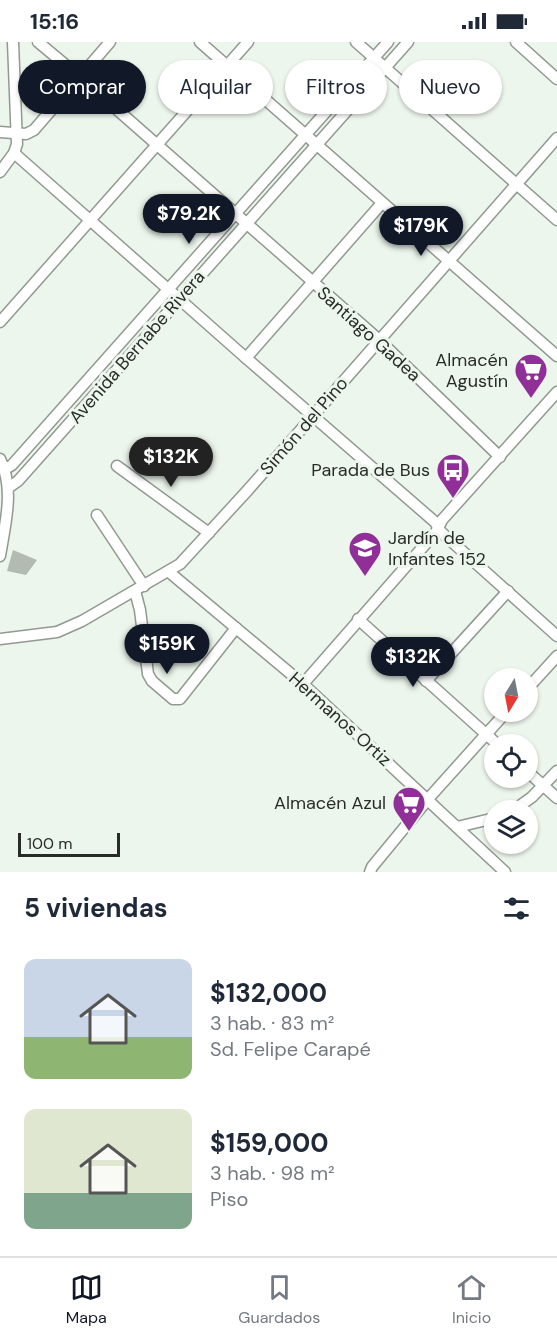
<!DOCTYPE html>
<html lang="es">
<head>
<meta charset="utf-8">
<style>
	:root { --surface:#fff; --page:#f2f2f3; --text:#1f2937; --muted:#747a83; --line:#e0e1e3; --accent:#111827 }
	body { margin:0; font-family:"DM Sans",sans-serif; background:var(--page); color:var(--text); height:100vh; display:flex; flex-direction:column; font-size:22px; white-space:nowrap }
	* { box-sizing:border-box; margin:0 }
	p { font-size:20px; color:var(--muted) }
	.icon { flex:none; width:33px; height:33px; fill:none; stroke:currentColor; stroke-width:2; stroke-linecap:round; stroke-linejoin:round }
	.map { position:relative; height:830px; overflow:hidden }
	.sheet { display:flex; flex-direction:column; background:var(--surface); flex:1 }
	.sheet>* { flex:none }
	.top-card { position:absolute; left:18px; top:18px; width:522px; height:54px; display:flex; gap:12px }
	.needle { width:39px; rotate:190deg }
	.tools { position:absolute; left:484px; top:626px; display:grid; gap:12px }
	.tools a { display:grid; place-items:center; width:54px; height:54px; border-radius:50%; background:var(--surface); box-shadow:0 2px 4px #0004; font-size:30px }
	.scale { position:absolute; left:18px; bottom:15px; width:102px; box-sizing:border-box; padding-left:6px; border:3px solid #282b28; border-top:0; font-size:16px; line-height:21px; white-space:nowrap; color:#282b28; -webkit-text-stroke:4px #edf6ed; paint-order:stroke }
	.price { position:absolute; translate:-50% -51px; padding:0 14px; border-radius:21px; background:var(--accent); color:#fff; font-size:20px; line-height:39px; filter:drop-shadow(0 2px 3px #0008) }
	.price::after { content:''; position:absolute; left:50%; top:36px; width:18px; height:14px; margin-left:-9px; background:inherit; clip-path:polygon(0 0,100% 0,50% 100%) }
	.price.current { background:#222; color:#fff }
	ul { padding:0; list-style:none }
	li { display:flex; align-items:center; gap:18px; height:150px; padding:0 24px }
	li span { display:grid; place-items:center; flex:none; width:168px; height:120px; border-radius:12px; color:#555 }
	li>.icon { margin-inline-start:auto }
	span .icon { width:72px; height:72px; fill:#fffc; stroke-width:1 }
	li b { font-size:26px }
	h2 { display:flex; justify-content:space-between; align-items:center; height:72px; padding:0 24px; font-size:26px }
	.chip { padding:0 21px; border-radius:27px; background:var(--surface); box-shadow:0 2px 4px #0004; font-size:21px; line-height:54px }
	.chip.current { background:var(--accent); color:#fff }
	.status { display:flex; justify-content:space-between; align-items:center; height:42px; padding:0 30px; background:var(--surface); direction:ltr }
	.status svg { height:16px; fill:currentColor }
	.tab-bar { display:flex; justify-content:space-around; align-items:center; height:84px; border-top:2px solid var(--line); background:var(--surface); font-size:16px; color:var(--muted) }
	.tab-bar a { display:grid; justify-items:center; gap:3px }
	.tab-bar .current { color:var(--accent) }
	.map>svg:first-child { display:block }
	.building { fill:#b2bab2 }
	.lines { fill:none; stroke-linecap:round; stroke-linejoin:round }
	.minor-casing { stroke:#919991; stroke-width:13 }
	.minor { stroke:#fff; stroke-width:10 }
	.labels { text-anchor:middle; stroke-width:6; stroke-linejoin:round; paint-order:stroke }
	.street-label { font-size:18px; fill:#282b28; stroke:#edf6ed }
	.poi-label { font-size:18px; fill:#282b28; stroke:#edf6ed; text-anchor:end }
</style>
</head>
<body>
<div class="status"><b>15:16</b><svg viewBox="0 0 49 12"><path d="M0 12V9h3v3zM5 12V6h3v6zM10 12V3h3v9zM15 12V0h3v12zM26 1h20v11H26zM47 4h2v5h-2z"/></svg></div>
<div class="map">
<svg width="557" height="830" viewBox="0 0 557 830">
	<rect width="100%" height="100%" fill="#edf6ed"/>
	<path class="building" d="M13,508l24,10 -11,15 -19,-4z"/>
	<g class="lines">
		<defs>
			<g id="minor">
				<path d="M38,0l42,35 298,262 122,118"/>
				<path d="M200,0l357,314"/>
				<path d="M356,0l201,178"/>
				<path d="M516,0l41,37"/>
				<path d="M0,90l26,2 8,-4 76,-88"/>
				<path d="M14,111l232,205 189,164 6,10 116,104"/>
				<path d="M0,130l14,-19 3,-9 -4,-102"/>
				<path d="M0,280l248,-280"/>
				<path d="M246,316l136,-155"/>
				<path d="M0,417c15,30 5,65 0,97"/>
				<path d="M117,424l92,67"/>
				<path d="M5,427l7,-4 376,-423"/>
				<path d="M8,446l10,-7 390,-439"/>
				<path d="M97,473l47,71"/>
				<path d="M169,530l134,112 202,188"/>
				<path d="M135,549l5,19 8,64 4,7 21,18h7l56,-71"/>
				<path d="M358,577l139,125"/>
				<path d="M0,597l57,-7 25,-11 98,-57 67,-73 310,-353"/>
				<path d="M426,639l82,-90"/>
				<path d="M303,642l133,-152 6,-12 115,-128"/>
				<path d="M528,646l29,-32"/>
				<path d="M528,730l29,26"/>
				<path d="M514,768l18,-13 25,-26"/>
				<path d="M457,785l38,-9"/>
				<path d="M370,830l2,-5 56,-68 79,-88"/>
			</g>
		</defs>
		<use href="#minor" class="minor-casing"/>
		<use href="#minor" class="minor"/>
	</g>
	<defs>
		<symbol id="supermarket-pin" viewBox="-11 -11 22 30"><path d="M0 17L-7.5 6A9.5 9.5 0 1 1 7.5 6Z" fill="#902f97" stroke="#edf6ed"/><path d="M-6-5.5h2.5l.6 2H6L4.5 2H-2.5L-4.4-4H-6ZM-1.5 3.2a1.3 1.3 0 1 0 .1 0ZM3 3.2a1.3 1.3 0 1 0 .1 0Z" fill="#fff"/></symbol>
		<symbol id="bus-pin" viewBox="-11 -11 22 30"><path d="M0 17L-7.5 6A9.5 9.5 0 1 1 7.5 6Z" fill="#902f97" stroke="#edf6ed"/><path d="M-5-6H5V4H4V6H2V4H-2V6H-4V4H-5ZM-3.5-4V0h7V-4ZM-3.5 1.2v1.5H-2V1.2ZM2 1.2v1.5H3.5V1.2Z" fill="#fff"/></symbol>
		<symbol id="school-pin" viewBox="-11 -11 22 30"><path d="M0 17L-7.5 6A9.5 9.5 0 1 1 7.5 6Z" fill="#902f97" stroke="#edf6ed"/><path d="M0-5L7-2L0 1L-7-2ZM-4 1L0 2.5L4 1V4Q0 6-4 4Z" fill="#fff"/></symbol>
	</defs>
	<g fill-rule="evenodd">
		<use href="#supermarket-pin" x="512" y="309" width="38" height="52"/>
		<use href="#bus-pin" x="434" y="409" width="38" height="52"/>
		<use href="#school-pin" x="346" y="487" width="38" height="52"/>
		<use href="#supermarket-pin" x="390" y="742" width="38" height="52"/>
	</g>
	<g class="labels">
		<g class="street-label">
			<text transform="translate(369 292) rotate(42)" y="6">Santiago Gadea</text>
			<text transform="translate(137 305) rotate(-49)" y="6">Avenida Bernabe Rivera</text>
			<text transform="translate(304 384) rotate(-49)" y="6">Simón del Pino</text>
			<text transform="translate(340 677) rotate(42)" y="6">Hermanos Ortiz</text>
		</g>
		<g class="poi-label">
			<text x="508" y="324">Almacén<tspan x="508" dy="21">Agustín</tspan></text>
			<text x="430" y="434">Parada de Bus</text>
			<text x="388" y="502" text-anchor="start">Jardín de<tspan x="388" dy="21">Infantes 152</tspan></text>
			<text x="386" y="767">Almacén Azul</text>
		</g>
	</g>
</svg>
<div class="tools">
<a><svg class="needle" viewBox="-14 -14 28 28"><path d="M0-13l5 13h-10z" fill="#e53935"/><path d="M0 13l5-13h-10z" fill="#747a83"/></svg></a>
<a><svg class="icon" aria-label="locate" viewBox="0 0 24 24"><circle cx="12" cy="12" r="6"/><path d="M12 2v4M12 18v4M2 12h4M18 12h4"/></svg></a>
<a><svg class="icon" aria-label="layers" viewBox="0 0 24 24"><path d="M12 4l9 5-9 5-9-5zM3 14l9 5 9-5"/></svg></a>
</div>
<div class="scale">100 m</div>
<b class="price" style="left:189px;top:203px">$79.2K</b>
<b class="price" style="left:421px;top:215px">$179K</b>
<b class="price current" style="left:171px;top:446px">$132K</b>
<b class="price" style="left:167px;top:633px">$159K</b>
<b class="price" style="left:413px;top:646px">$132K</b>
<div class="top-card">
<a class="chip current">Comprar</a>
<a class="chip">Alquilar</a>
<a class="chip">Filtros</a>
<a class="chip">Nuevo</a>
</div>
</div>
<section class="sheet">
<h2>5 viviendas<svg class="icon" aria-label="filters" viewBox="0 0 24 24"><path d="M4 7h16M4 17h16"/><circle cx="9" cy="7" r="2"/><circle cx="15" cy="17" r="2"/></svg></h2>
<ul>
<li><span style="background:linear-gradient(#c9d6e8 65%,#8fb573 0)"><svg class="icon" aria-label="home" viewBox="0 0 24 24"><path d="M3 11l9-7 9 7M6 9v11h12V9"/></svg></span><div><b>$132,000</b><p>3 hab. · 83 m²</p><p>Sd. Felipe Carapé</p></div></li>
<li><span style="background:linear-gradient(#dfe7d0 70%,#7fa58c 0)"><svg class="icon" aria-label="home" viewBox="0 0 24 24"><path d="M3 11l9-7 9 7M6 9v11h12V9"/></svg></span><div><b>$159,000</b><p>3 hab. · 98 m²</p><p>Piso</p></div></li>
</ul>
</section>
<nav class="tab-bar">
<a class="current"><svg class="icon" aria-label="map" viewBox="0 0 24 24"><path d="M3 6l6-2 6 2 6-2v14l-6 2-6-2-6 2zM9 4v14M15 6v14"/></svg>Mapa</a>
<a><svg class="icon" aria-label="saved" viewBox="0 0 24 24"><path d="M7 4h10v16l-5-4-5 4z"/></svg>Guardados</a>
<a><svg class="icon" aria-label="home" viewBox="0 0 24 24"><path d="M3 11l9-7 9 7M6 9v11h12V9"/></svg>Inicio</a>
</nav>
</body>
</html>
